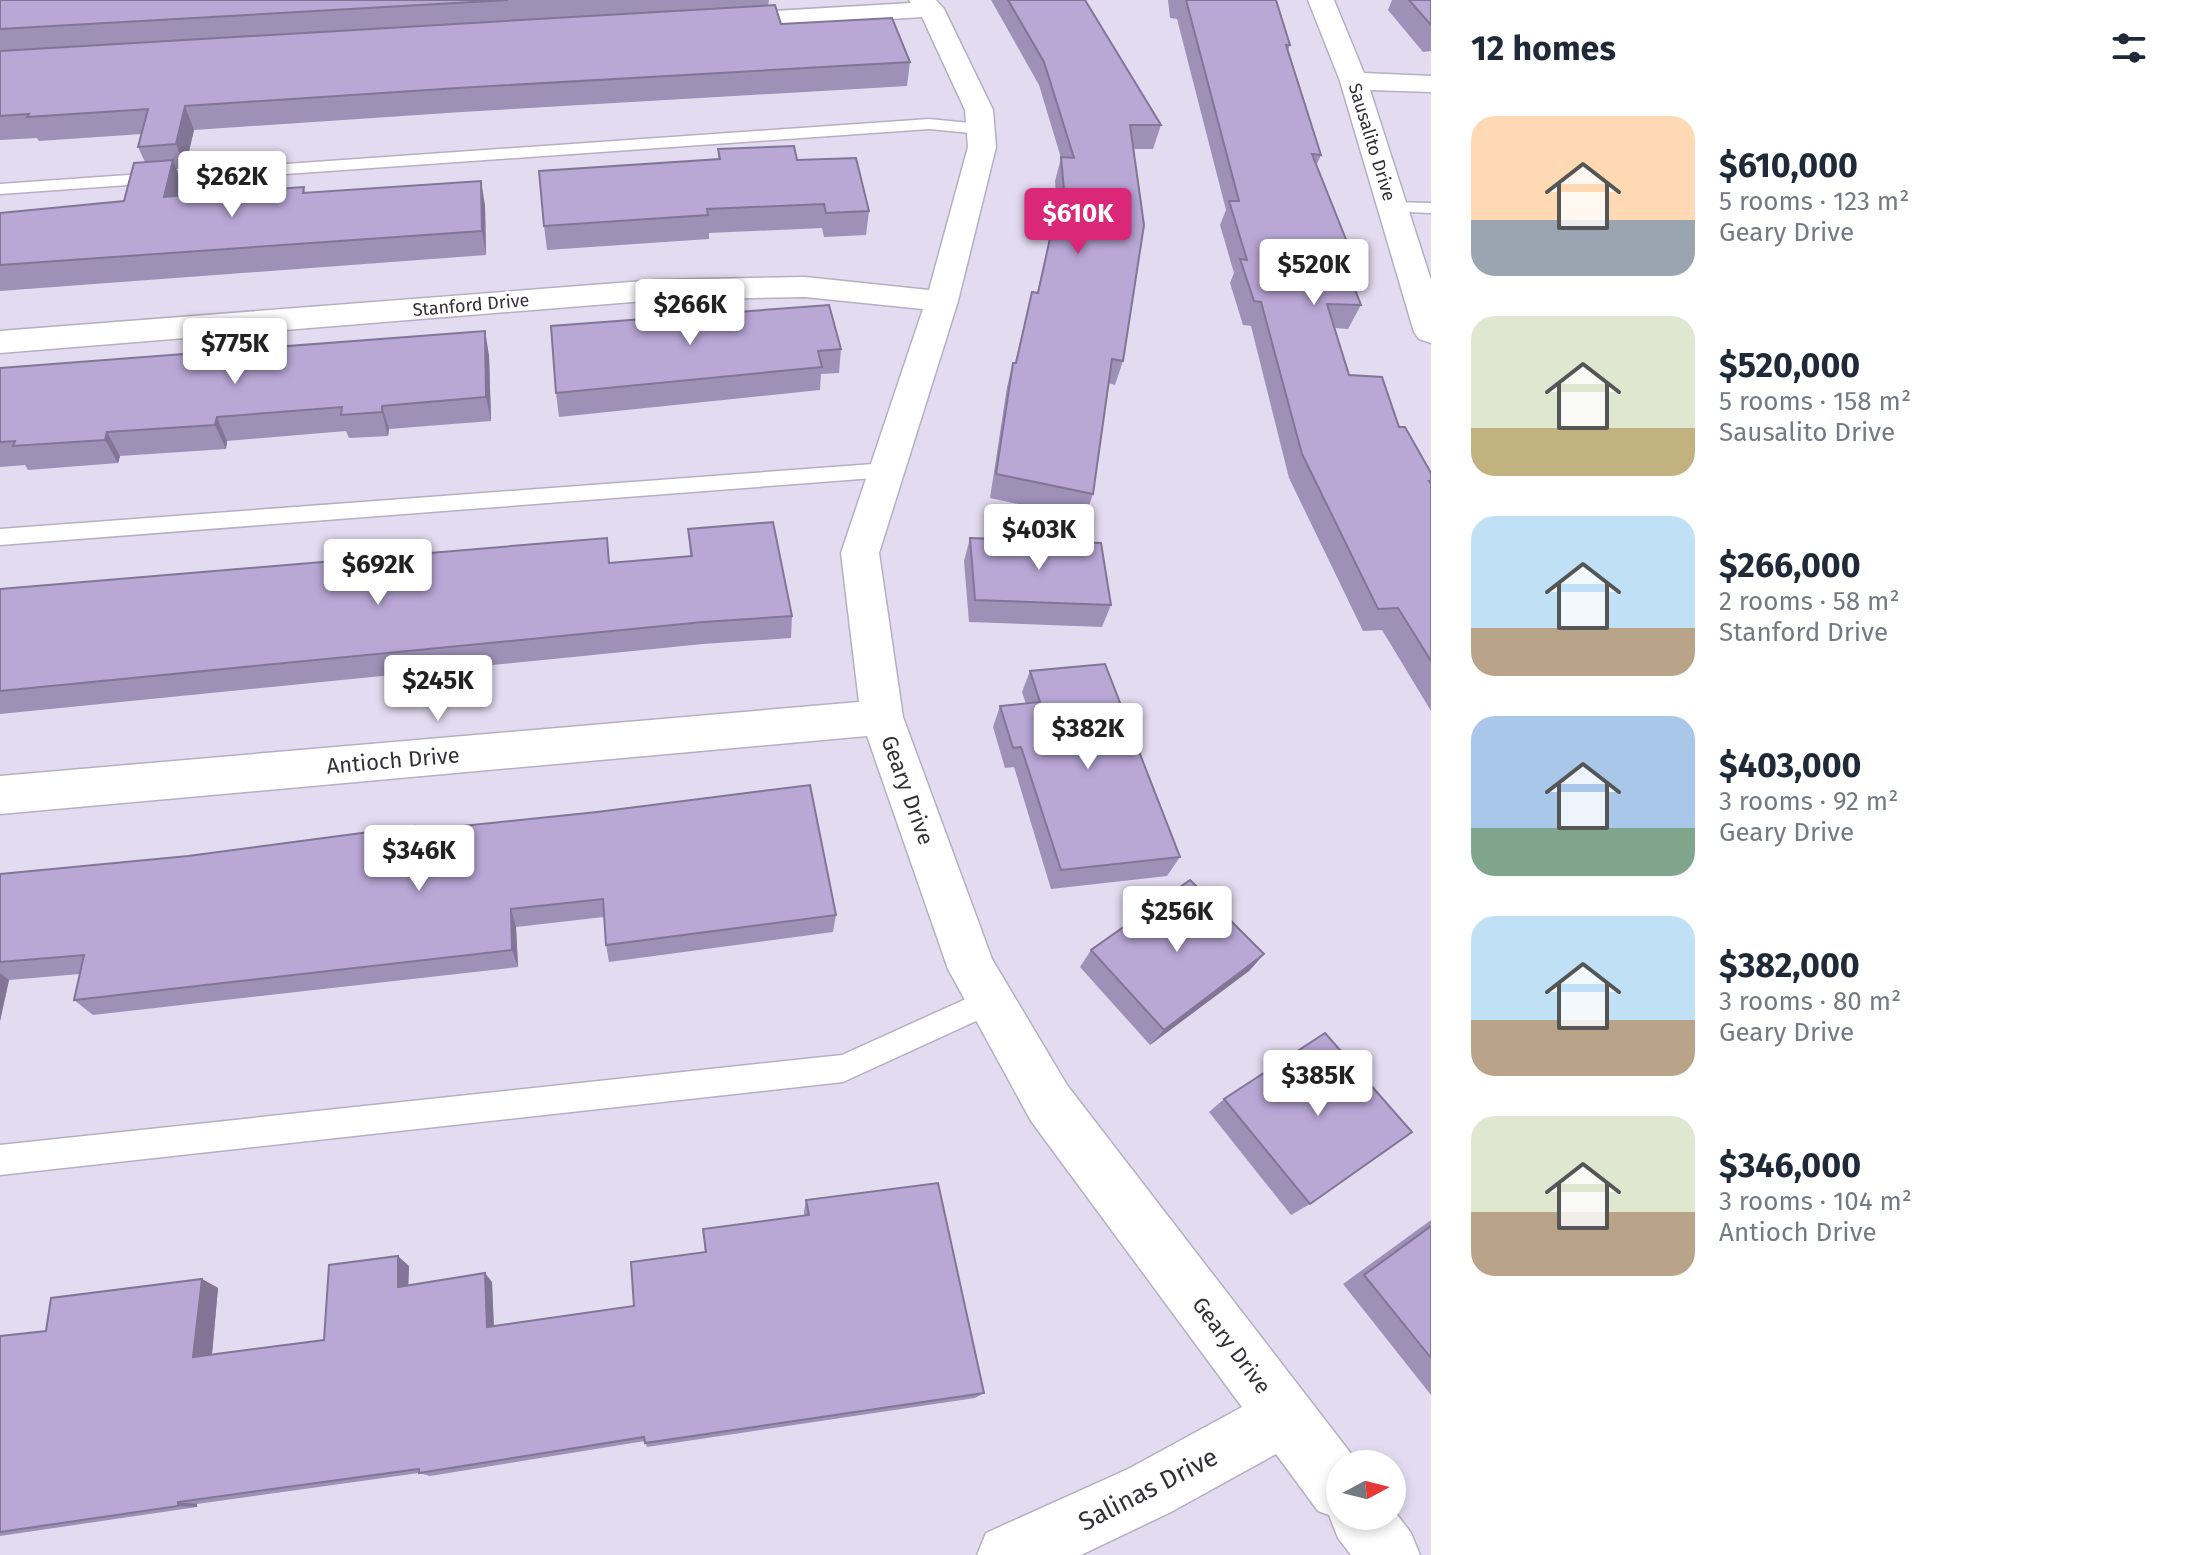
<!DOCTYPE html>
<html lang="en">
<head>
<meta charset="utf-8">
<style>
	:root { --surface:#fff; --page:#f2f2f3; --text:#1f2937; --muted:#747a83; --accent:#db2777 }
	body { margin:0; font-family:"Fira Sans",sans-serif; background:var(--page); color:var(--text); height:100vh; display:flex; flex-direction:column; font-size:30px; white-space:nowrap }
	* { box-sizing:border-box; margin:0 }
	p { font-size:26px; color:var(--muted) }
	.icon { flex:none; width:44px; height:44px; fill:none; stroke:currentColor; stroke-width:2; stroke-linecap:round; stroke-linejoin:round }
	.map { position:relative; flex:1; overflow:hidden }
	.details { display:flex; flex-direction:column; background:var(--surface); width:760px }
	.details>* { flex:none }
	.needle { width:52px; rotate:83deg }
	.tools { position:absolute; left:1326px; top:1450px; display:grid; gap:16px }
	.tools a { display:grid; place-items:center; width:80px; height:80px; border-radius:50%; background:var(--surface); box-shadow:0 4px 12px #0003; font-size:40px }
	.price { position:absolute; translate:-50% -68px; padding:0 18px; border-radius:8px; background:#fff; color:#222; font-size:26px; line-height:52px; filter:drop-shadow(0 2px 4px #0008) }
	.price::after { content:''; position:absolute; left:50%; top:48px; width:24px; height:18px; margin-left:-12px; background:inherit; clip-path:polygon(0 0,100% 0,50% 100%) }
	.price.on { background:var(--accent); color:#fff }
	ul { padding:0; list-style:none }
	li { display:flex; align-items:center; gap:24px; height:200px; padding:0 40px }
	li span { display:grid; place-items:center; flex:none; width:224px; height:160px; border-radius:24px; color:#555 }
	li>.icon { margin-inline-start:auto }
	span .icon { width:96px; height:96px; fill:#fffc; stroke-width:1 }
	li b { font-size:34px }
	h2 { display:flex; justify-content:space-between; align-items:center; height:96px; padding:0 40px; font-size:34px }
	main { display:flex; flex:1; min-height:0 }
	.map>svg:first-child { display:block }
	.lines { fill:none; stroke-linecap:round; stroke-linejoin:round }
	.lane-casing { stroke:#b5afc2; stroke-width:3 }
	.street-casing { stroke:#b5afc2; stroke-width:3 }
	.lane { fill:#fff; fill-rule:evenodd }
	.street { fill:#fff; fill-rule:evenodd }
	.wall { fill:#9f90b8 }
	.shaded-wall { fill:#827596 }
	.building { fill:#b9a7d6; stroke:#827596; stroke-width:2 }
	.labels { text-anchor:middle; stroke-width:6; stroke-linejoin:round; paint-order:stroke }
	.far-street-label { font-size:18px; fill:#322f37; stroke:#fff }
	.street-label { font-size:22px; fill:#322f37; stroke:#fff }
	.near-street-label { font-size:26px; fill:#322f37; stroke:#fff }
</style>
</head>
<body>
<main>
<div class="map">
<svg width="1431" height="1555" viewBox="0 0 1431 1555">
	<rect width="100%" height="100%" fill="#e3dcf1"/>
	<g class="lines">
		<defs>
			<g id="lane">
				<path d="M929,119l52,5 8,5 -8,5 -52,-5 -929,65v-10z"/>
				<path d="M1392,202l39,1v10l-45,-2v-8z"/>
				<path d="M887,463l10,7 -10,7 -887,68v-16z"/>
				<path d="M990,988l10,4 3,9 -3,9 -157,72 -843,93v-30l842,-90z"/>
			</g>
			<g id="street">
				<path d="M909,0h27l8,9 49,101 3,37 -38,154 -79,252 24,164 89,242 75,126 292,379h-19v52h52v-8l19,25 9,22h-69l-13,-17 -9,-23 -11,-4 -42,-57 -105,58 -90,43h-104l9,-22 142,-64 114,-62 -211,-286 -83,-152 -81,-233 -867,78v-38l859,-74 -18,-149 82,-244 -118,-12 -148,3 -657,53v-22l657,-51 148,-3 124,13 39,-143 -3,-37 -43,-93 -201,13 -13,-8 13,-8 190,-11z"/>
				<path d="M1308,0h26l30,73 67,3v16l-61,-2 61,190v63l-12,-4 -5,-7 -74,-251z"/>
			</g>
		</defs>
		<use href="#lane" class="lane-casing"/>
		<use href="#street" class="street-casing"/>
		<use href="#lane" class="lane"/>
		<use href="#street" class="street"/>
	</g>
	<g class="wall">
		<path d="M0,0h769l-1,6 13,18 129,38 -3,24 -445,26 -268,18 -9,38 -9,1 6,15 -3,12 125,-9 1,6 180,12 1,50 -486,36v-78l124,-12 21,-39 -7,-15 4,-13 -103,7 -2,-3 -37,2z"/>
		<path d="M991,0h94l76,125 -8,24h-19l-11,212 -8,24 -7,-2 -15,111 -8,24 -95,-20 17,-111 6,-24h2l17,-71 5,1 17,-73h4l-3,-39 6,-23 -22,-73z"/>
		<path d="M1168,0h108l14,45 -2,5 33,105 -5,11 31,76 -6,13 20,50 -13,24 -13,-1 14,47 50,52 32,46v238l-49,-81 -19,1 -74,-153 -38,-152 -8,-1 -13,-42 4,-10 -14,-48 6,-15 -49,-191 -7,-1z"/>
		<path d="M1392,0h39v51l-8,1 -35,-42z"/>
		<path d="M718,149l79,11 72,51 -3,24 -42,2 -2,-9 -113,5v6l-162,11 -3,-24 174,-67z"/>
		<path d="M551,326l290,23 -2,24 -18,1 -1,16 -261,27 -3,-24z"/>
		<path d="M489,355l2,66 -102,8 -1,7 -39,2 -3,-7 -119,10 -1,8 -106,7 -2,7 -90,7 -3,-5 -25,2v-99z"/>
		<path d="M688,529l104,87 -1,22 -88,6 -703,70v-125l609,-26 81,-7z"/>
		<path d="M970,538l141,67 -9,22 -133,-5 -5,-61z"/>
		<path d="M1030,671l150,186 -13,19 -116,13 -37,-122 -9,1 -12,-41 7,-21 26,-2 -4,-12z"/>
		<path d="M415,826l2,5 419,84 -3,17 -224,30 -3,-17 -2,-28 -88,10 2,40 -425,48 -19,-15 6,-26 -71,6 -9,41v-147l188,-18z"/>
		<path d="M1091,950l173,4 -15,17 -99,74 -70,-78z"/>
		<path d="M1224,1099l86,105 -19,11 -82,-103z"/>
		<path d="M806,1200l178,193 -9,5 -328,49 -2,-6 -215,35 -11,-3 -222,31v3l-197,29v-200l46,-5 156,-52 16,9 -6,67 112,-15 85,-74 -1,19 84,-3 2,44 140,-20 71,-53 -2,-24 101,-13v-5z"/>
		<path d="M1431,1220v175l-88,-111z"/>
	</g>
	<g class="shaded-wall">
		<path d="M185,106l9,24 -9,38 -9,-24z"/>
		<path d="M173,160l9,24 -8,37 -10,-24z"/>
		<path d="M481,181l4,24 1,50 -4,-24z"/>
		<path d="M485,331l4,24 2,66 -5,-24z"/>
		<path d="M382,406l7,23 -1,7 -6,-24z"/>
		<path d="M217,417l10,24 -1,8 -11,-24z"/>
		<path d="M107,432l13,24 -2,7 -13,-23z"/>
		<path d="M511,909l5,18 2,40 -6,-17z"/>
		<path d="M1264,954l-15,17 -99,74 14,-15z"/>
		<path d="M0,973l9,7 -9,41z"/>
		<path d="M398,1256l11,10 -1,29 -10,-8z"/>
		<path d="M485,1273l7,9 2,53 -7,-8z"/>
		<path d="M202,1279l16,9 -7,76 -18,-7z"/>
		<path d="M178,1502l19,2v3l-19,-1z"/>
	</g>
	<g class="building">
		<path d="M0,0h508l-508,29z"/>
		<path d="M1008,0h77l76,125h-31l14,100 -21,136 -11,-2 -19,135 -97,-20 17,-111h3l16,-71 6,1 16,-73 13,2 -6,-65 13,1 -30,-96z"/>
		<path d="M1186,0h90l14,45h-4l35,110 -9,-1 35,88h-11l25,63 -34,-1 22,71 33,2 17,50h6l26,46v8h-2l2,3v177l-33,-53 -20,1 -76,-155 -41,-152 -7,-1 -14,-42 7,1 -18,-59h10z"/>
		<path d="M1409,0h22v25z"/>
		<path d="M775,5l6,19 111,-6 18,44 -452,26 -273,18 -9,38 -38,3 10,-38 -121,8 2,-3 -29,2v-65z"/>
		<path d="M794,146l3,14 59,-2 13,53 -43,2 -2,-9 -117,5 1,6 -164,11 -5,-55 181,-12 -2,-10z"/>
		<path d="M173,160l-9,37 140,-10 -1,6 178,-12 1,50 -482,34v-52l124,-12 10,-38z"/>
		<path d="M829,305l12,44 -23,2 4,16 -266,26 -5,-67z"/>
		<path d="M485,331l1,66 -104,9v6l-41,3 1,-8 -125,10 -2,8 -108,7 -2,8 -92,6 2,-5 -15,1v-74z"/>
		<path d="M773,522l19,94 -89,6 -703,69v-102l607,-51 2,25 83,-7 -4,-27z"/>
		<path d="M970,538l131,5 10,62 -136,-5z"/>
		<path d="M1105,664l75,193 -119,13 -40,-123 -8,1 -13,-42 40,-4 -10,-31z"/>
		<path d="M810,785l26,130 -230,30 -3,-46 -92,10 1,41 -438,50 10,-45 -84,7v-88l188,-18 227,-30v5l182,-19z"/>
		<path d="M1190,880l74,74 -100,76 -73,-80z"/>
		<path d="M1325,1033l87,99 -102,72 -86,-105z"/>
		<path d="M938,1183l46,210 -339,50 -1,-6 -225,36v-4l-241,33v4l-178,26v-196l46,-5 5,-33 151,-19 -9,78 131,-17 5,-75 69,-9v31l87,-14 2,54 147,-21 -3,-44 75,-10 -3,-23 106,-14 -3,-15z"/>
		<path d="M1431,1226v132l-67,-83z"/>
	</g>
	<g class="labels">
		<g class="far-street-label">
			<text transform="translate(1372 142) rotate(73)" y="6">Sausalito Drive</text>
			<text transform="translate(471 305) rotate(-5)" y="6">Stanford Drive</text>
		</g>
		<g class="street-label">
			<text transform="translate(393 760) rotate(-5)" y="8">Antioch Drive</text>
			<text transform="translate(908 790) rotate(70)" y="8">Geary Drive</text>
			<text transform="translate(1232 1345) rotate(53)" y="8">Geary Drive</text>
		</g>
		<g class="near-street-label">
			<text transform="translate(1148 1489) rotate(-27)" y="9">Salinas Drive</text>
		</g>
	</g>
</svg>
<div class="tools">
<a><svg class="needle" viewBox="-14 -14 28 28"><path d="M0-13l5 13h-10z" fill="#e53935"/><path d="M0 13l5-13h-10z" fill="#747a83"/></svg></a>
</div>
<b class="price" style="left:232px;top:219px">$262K</b>
<b class="price on" style="left:1078px;top:256px">$610K</b>
<b class="price" style="left:1314px;top:307px">$520K</b>
<b class="price" style="left:690px;top:347px">$266K</b>
<b class="price" style="left:235px;top:386px">$775K</b>
<b class="price" style="left:1039px;top:572px">$403K</b>
<b class="price" style="left:378px;top:607px">$692K</b>
<b class="price" style="left:438px;top:723px">$245K</b>
<b class="price" style="left:1088px;top:771px">$382K</b>
<b class="price" style="left:419px;top:893px">$346K</b>
<b class="price" style="left:1177px;top:954px">$256K</b>
<b class="price" style="left:1318px;top:1118px">$385K</b>
</div>
<section class="details">
<h2>12 homes<svg class="icon" aria-label="filters" viewBox="0 0 24 24"><path d="M4 7h16M4 17h16"/><circle cx="9" cy="7" r="2"/><circle cx="15" cy="17" r="2"/></svg></h2>
<ul>
<li><span style="background:linear-gradient(#ffd9b3 65%,#9aa5b1 0)"><svg class="icon" aria-label="home" viewBox="0 0 24 24"><path d="M3 11l9-7 9 7M6 9v11h12V9"/></svg></span><div><b>$610,000</b><p>5 rooms · 123 m²</p><p>Geary Drive</p></div></li>
<li><span style="background:linear-gradient(#dfe7d0 70%,#c2b280 0)"><svg class="icon" aria-label="home" viewBox="0 0 24 24"><path d="M3 11l9-7 9 7M6 9v11h12V9"/></svg></span><div><b>$520,000</b><p>5 rooms · 158 m²</p><p>Sausalito Drive</p></div></li>
<li><span style="background:linear-gradient(#bfe0f5 70%,#b9a48a 0)"><svg class="icon" aria-label="home" viewBox="0 0 24 24"><path d="M3 11l9-7 9 7M6 9v11h12V9"/></svg></span><div><b>$266,000</b><p>2 rooms · 58 m²</p><p>Stanford Drive</p></div></li>
<li><span style="background:linear-gradient(#a9c7e8 70%,#7fa58c 0)"><svg class="icon" aria-label="home" viewBox="0 0 24 24"><path d="M3 11l9-7 9 7M6 9v11h12V9"/></svg></span><div><b>$403,000</b><p>3 rooms · 92 m²</p><p>Geary Drive</p></div></li>
<li><span style="background:linear-gradient(#bfe0f5 65%,#b9a48a 0)"><svg class="icon" aria-label="home" viewBox="0 0 24 24"><path d="M3 11l9-7 9 7M6 9v11h12V9"/></svg></span><div><b>$382,000</b><p>3 rooms · 80 m²</p><p>Geary Drive</p></div></li>
<li><span style="background:linear-gradient(#dfe7d0 60%,#b9a48a 0)"><svg class="icon" aria-label="home" viewBox="0 0 24 24"><path d="M3 11l9-7 9 7M6 9v11h12V9"/></svg></span><div><b>$346,000</b><p>3 rooms · 104 m²</p><p>Antioch Drive</p></div></li>
</ul>
</section>
</main>
</body>
</html>
